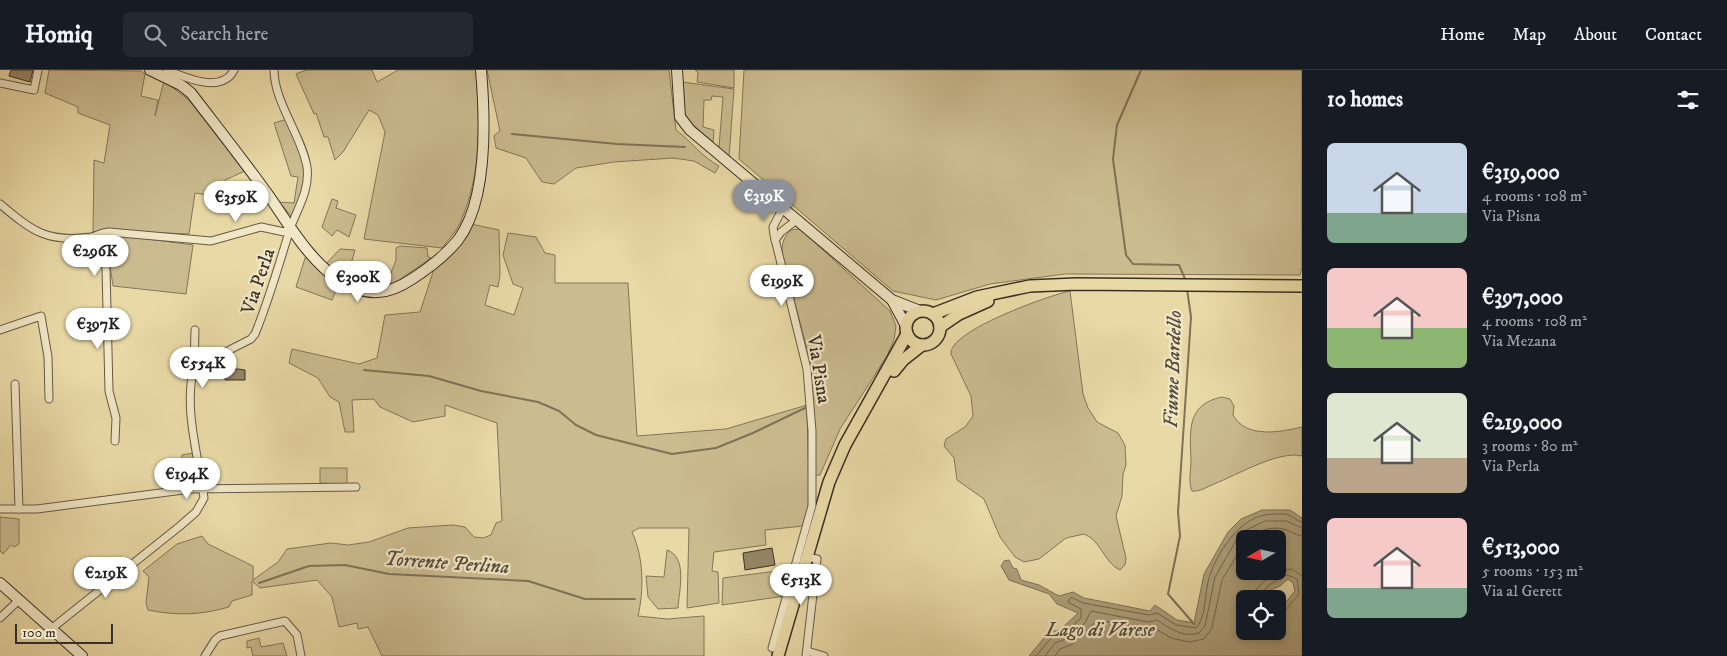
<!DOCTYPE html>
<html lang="en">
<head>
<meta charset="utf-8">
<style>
	:root { --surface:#171b24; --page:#242831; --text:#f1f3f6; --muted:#9ea1a6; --line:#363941; --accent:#8c9099 }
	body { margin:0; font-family:"IM FELL DW Pica",serif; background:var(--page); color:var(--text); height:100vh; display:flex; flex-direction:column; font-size:19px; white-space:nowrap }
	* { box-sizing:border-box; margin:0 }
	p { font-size:16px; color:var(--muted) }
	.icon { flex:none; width:28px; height:28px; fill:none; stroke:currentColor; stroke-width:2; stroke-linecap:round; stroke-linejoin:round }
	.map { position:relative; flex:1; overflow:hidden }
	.drawer { display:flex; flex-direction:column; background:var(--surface); width:425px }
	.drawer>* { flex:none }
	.needle { width:32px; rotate:261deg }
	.buttons { position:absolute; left:1236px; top:460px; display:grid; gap:10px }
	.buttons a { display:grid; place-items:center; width:50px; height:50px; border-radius:8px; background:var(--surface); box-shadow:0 2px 8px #0003; font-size:25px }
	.scale { position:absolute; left:15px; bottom:12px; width:98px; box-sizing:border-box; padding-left:5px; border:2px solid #382f25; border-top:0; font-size:14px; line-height:18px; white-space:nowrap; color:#382f25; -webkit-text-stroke:4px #f1e6c5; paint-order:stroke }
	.price { position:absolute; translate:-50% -42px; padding:0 11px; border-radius:18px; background:#fff; color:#222; font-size:16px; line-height:32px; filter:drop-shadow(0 1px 2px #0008) }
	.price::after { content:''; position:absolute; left:50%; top:30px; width:15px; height:11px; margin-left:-8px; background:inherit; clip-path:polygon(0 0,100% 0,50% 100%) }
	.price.active { background:var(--accent); color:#fff }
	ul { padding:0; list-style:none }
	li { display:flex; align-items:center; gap:15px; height:125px; padding:0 25px }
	li span { display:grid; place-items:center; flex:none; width:140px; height:100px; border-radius:8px; color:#555 }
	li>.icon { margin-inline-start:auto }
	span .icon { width:60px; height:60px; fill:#fffc; stroke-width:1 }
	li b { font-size:21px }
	h2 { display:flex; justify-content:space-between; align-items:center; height:60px; padding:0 25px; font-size:21px }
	header { display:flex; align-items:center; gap:30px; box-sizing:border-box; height:70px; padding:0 25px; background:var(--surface); border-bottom:1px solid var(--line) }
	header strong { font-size:24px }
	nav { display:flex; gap:28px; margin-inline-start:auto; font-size:18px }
	.search { width:350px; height:45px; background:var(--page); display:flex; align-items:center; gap:12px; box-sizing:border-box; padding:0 18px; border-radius:8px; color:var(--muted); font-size:19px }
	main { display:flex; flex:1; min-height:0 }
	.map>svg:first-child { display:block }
	.green { fill:#cbbc90; stroke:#82765a }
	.water { fill:#ad9f7a; stroke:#7e7258; fill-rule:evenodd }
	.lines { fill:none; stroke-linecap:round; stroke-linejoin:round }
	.shore { stroke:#726750; stroke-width:1 }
	.stream { stroke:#7e7258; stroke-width:2 }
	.building { fill:#948768; stroke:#382f25 }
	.street-casing { stroke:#645a45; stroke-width:9 }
	.secondary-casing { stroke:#382f25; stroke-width:12 }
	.primary-casing { stroke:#382f25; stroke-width:14 }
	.street { stroke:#f1e6c5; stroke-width:7 }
	.secondary { stroke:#f1e6c5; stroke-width:10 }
	.primary { stroke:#e9d9a6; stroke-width:11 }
	.labels { text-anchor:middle; stroke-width:4.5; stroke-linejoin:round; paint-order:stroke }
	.street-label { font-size:19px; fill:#382f25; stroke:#f1e6c5 }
	.water-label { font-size:20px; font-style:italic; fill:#554b3a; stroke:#f1e6c5 }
</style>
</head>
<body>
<header>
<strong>Homiq</strong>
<div class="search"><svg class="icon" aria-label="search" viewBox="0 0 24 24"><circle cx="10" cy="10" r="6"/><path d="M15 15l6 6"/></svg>Search here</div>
<nav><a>Home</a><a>Map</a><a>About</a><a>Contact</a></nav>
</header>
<main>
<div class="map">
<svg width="1302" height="586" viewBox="0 0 1302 586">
	<rect width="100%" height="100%" fill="#e9d9a6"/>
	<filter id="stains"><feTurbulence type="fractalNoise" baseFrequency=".004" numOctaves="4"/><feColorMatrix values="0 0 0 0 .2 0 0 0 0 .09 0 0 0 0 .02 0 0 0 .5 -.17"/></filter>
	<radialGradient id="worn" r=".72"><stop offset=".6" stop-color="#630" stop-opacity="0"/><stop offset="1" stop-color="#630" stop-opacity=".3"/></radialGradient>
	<g class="green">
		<path d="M49,0l92,1 4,3 -4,22 17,4 -3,16 9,-35 25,19 56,71 -20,9 20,21 -50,-8 -6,41 -72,-3 -10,-3 -14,5 1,-73 10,3 6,-38 -32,-12v-6l-33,-14z"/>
		<path d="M306,0h66l5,12 21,-12h78c4,52 6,104 -16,153 -4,9 -12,17 -18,25l-78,-9 21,-107 -7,-17 -9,-5 -26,42 -8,8 -7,-23h-4l-8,-24 -2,1 -18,-40z"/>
		<path d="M487,0h182l7,60c15,11 26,27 43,36l-4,7 -21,-12 -21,-3 -59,4 -38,6 -22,16 -12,-2 -16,-24 -30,-10 -2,-12 6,-5z"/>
		<path d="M695,0h39v18l-37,-6 1,-9z"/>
		<path d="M744,0h558v197l-2,8 -235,-1 -75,10 -54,16 -43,-9 -154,-132z"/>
		<path d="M682,12l52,7 -5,68 -10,-10 4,-50 -11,-1 -1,4h-7l-1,27 11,3 -1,12 -21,-18 -7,-9z"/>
		<path d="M287,49c17,44 26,54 6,99l-14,-16 15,1 4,-26 -7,-1 -17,-53z"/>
		<path d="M332,129l6,2 -2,7 20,7 -7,22 -12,-7 -5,6 -10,-9z"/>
		<path d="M471,154l28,6 1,45 -2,12 -8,-2 -5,20 29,10 9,-27 -10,-4 -10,-29 5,-22 28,4 9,16 10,2v28h73l9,153 89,-7 81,-24 2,97 -6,24 -38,4 1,15 -52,7 -2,19 6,1 1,31 -32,5 2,-80h-50l-7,4c12,26 12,58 6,84l29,3 37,-3v40h-322l-14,-29 -10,2 -1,-6 -18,4 -7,-30 -15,-17 -57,8 -8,-7v14l-20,6 -3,6c-28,8 -52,9 -81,3l-2,-7 3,-26 -6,-6 34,-27 25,-8 6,8 45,22v14l25,-18 9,-13 44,-6 17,2 21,-3 39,-14 45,-3 12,2 9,10 9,1 8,-3 5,-12 6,-2 -5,-98 -52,-18v11l-32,6 -33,-15 -6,-8 -22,1 2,32h-9l-6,-30 -9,-5 -12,-19 -29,-15 3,-14 67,15 18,-6 8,-43 35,-3 14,-43z"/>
		<path d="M800,159l90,82 6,15 -2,14 -7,16 -47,73 -20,46h-5l-5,-114 -28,-108c0,-11 2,-16 9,-23z"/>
		<path d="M109,164l84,11 -7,49 -73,-8 -6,-40 -6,-6 1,-4z"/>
		<path d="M400,176l27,2 1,9 3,1 -39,27 -21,4 4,-20 16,4 5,-13v-12z"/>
		<path d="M340,179l15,1 -8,28 -21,-14z"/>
		<path d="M306,185l32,30 -6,15 -36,-13z"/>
		<path d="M1070,221l13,103 5,14 9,14 21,11 7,12 1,20 -3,9 -1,22 -6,20 10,42 -1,7 -5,5c-16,-7 -19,-30 -36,-36l-18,4 -27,21 -15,3 -9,-5 -15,-20 -16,-38 -27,-19 -3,-22 -10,-12 2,-7 19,-12 8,-11 -2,-20 -20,-42c-3,-23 99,-59 119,-63z"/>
		<path d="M1222,327l8,2 4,7 -1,9c13,24 48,17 69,12v29c-23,-6 -65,19 -88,28 -7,3 -15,8 -22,7 -4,-9 -1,-21 -1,-31 -1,-28 -5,-56 31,-63z"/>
		<path d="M193,383l3,22 -1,7 -24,3 -3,-25h3l1,3 10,-2v-6z"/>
		<path d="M320,398h27v16l-27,-1z"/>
		<path d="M0,447l19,2v25l-5,3 -3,-2 -8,9 -3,-3z"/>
		<path d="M667,480c21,7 12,41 11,58l-20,1 -10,-12 -2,-21 18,1z"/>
		<path d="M792,499l-7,27 -63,9 1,-27z"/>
		<path d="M259,568l2,9 22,-4 4,13h-34l-2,-9 -4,1v-7z"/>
	</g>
	<path class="water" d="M1262,440h28l12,8v138h-273l20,-24 11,-2 18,-17 -21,-9 -8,-10 -40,-14 -8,-14 3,-5 5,-1 4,8 4,1 4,11 18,5 20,11 14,-4 11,6 66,13 5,-6 22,15 17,3 10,-49 24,-42 13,-13zM1245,469h33v32h-33zM1288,509l5,4 2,8 -17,21v19h-33v-32h17l7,-5 6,1 2,-3 -6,-2 9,-4z"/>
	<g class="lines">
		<g class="shore">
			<path d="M1248,469c9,-8 23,-13 35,-10 7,1 11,6 19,7"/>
			<path d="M1253,529l2,-8 10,-11 18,-10 9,-1 10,7"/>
			<path d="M1260,529c2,-13 17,-19 27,-24l10,4 2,15 -16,19 -5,2"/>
			<path d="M1036,586l16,-19 11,-3 18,-16v-9l-13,-7 3,-5 12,6 66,12 8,-2 19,12 20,3c9,-9 9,-29 11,-41 4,-26 30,-68 58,-72 6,-1 18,-2 24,0 5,2 7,6 13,7"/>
			<path d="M1045,586l10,-13 11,-4 19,-16 6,-12 57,11 9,-2c12,8 26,18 42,13l6,-7 10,-49 22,-38 11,-10 17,-8h21l16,7"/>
			<path d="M1055,586l5,-7 13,-5 24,-24 50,9h9l15,9 18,4 15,-3 8,-11 10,-48 23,-38"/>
		</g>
		<g class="stream">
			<path d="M1141,0l-24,55 -4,34 13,96 7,9 46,1 7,16"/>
			<path d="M512,64l105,10 68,3"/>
			<path d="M1187,219l4,28 -13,195 2,24 -12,58 26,30"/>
			<path d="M364,300l65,6 52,15 57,11 21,9 17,14 20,10 76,19 44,-6 37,-15 54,-26"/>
			<path d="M259,513l50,-17 36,-1 44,9 139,7 57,18h50"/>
		</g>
	</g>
	<g class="building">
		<path d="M11,0h22l-3,12 -21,-6z"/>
		<path d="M238,299l7,1v10h-20v-10z"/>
		<path d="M772,478l3,17 -30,5 -2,-17z"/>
	</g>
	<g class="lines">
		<defs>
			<g id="street">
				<path d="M167,0c19,8 55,24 67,0"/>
				<path d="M0,13l34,7 4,-20"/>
				<path d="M0,134c32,27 47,39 91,33 6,-1 11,-5 18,-5l102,9 50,-14 23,5 7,-5"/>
				<path d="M94,167l7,7 5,25 3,122 7,27 -1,23"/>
				<path d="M775,170l6,-8 17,-13"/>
				<path d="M0,260l41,-14 7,41 1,42"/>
				<path d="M194,298l1,-38"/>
				<path d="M15,314l4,125"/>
				<path d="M0,439h37l154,-20 165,-2"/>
				<path d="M0,548l19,-18"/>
				<path d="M51,559l129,-103 16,-14 8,-14c-5,-40 -21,-90 -10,-130l57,-29 4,-5c14,-34 24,-70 35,-105 7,-20 20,-38 17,-62 -5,-31 -33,-65 -33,-97"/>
				<path d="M772,578l40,-142v-75l-5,-62 -33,-134 -1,-8 10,-19"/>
				<path d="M807,581l17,5"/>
				<path d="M205,586l10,-16 5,-4 65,-15 12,14 4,21"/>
				<path d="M806,586l11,-97 -11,-2"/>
			</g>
			<g id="secondary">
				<path d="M150,0l31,15 10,8c26,34 53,68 78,103 20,29 42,67 73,86 26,15 46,13 70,-3 17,-11 33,-23 46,-39 30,-40 27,-123 23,-170"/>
				<path d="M677,0l3,47 10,13 202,170 28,11"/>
				<path d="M892,230l14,26"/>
				<path d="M0,513l82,73"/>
			</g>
			<g id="primary">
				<circle cx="923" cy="258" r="17"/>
				<path d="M933,244l44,-17 53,-11 46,-2 226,2"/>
				<path d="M940,257l19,-13 29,-13"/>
				<path d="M894,301l9,-11 19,-15"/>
				<path d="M778,586l51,-174 16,-37 62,-111"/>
			</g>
		</defs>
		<use href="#street" class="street-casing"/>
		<use href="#secondary" class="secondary-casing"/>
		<use href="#primary" class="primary-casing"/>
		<use href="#street" class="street"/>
		<use href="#secondary" class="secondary"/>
		<use href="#primary" class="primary"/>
	</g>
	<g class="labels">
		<g class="street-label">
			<text transform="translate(257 211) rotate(-71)" y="7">Via Perla</text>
			<text transform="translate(820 299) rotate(81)" y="7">Via Pisna</text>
		</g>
		<g class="water-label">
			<text transform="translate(1172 299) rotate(-88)" y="7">Fiume Bardello</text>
			<text transform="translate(447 492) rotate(4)" y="7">Torrente Perlina</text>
			<text x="1100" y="566">Lago di Varese</text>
		</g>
	</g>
	<rect width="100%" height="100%" filter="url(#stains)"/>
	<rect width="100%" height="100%" fill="url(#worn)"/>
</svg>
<div class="buttons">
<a><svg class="needle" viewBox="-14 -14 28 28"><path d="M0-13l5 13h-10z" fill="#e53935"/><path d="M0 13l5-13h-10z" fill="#9ea1a6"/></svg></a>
<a><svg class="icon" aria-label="locate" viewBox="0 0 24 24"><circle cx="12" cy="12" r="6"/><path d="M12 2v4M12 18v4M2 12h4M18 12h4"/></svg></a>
</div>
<div class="scale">100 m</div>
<b class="price active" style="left:764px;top:152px">€319K</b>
<b class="price" style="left:236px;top:153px">€359K</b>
<b class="price" style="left:95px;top:207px">€296K</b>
<b class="price" style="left:358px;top:233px">€300K</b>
<b class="price" style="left:782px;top:237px">€199K</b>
<b class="price" style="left:98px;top:280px">€397K</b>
<b class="price" style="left:203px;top:319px">€554K</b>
<b class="price" style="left:187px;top:430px">€194K</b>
<b class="price" style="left:106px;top:529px">€219K</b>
<b class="price" style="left:801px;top:536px">€513K</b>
</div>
<section class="drawer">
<h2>10 homes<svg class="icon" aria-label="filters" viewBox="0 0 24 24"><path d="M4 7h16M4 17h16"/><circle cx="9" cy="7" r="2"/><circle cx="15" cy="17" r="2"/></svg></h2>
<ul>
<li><span style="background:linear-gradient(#c9d6e8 70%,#7fa58c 0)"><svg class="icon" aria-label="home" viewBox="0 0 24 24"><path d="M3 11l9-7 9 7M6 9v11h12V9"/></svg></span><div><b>€319,000</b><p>4 rooms · 108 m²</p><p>Via Pisna</p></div></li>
<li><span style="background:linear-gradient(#f6c9c9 60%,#8fb573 0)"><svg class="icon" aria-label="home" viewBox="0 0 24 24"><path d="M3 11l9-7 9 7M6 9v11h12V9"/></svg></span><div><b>€397,000</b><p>4 rooms · 108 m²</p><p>Via Mezana</p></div></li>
<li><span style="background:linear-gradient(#dfe7d0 65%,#b9a48a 0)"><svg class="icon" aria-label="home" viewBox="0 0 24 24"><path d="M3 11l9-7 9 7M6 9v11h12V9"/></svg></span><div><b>€219,000</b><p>3 rooms · 80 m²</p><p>Via Perla</p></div></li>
<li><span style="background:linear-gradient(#f6c9c9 70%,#7fa58c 0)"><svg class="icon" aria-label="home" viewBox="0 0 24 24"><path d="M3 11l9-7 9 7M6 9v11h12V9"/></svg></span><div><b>€513,000</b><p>5 rooms · 153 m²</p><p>Via al Gerett</p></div></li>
</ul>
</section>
</main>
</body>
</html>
